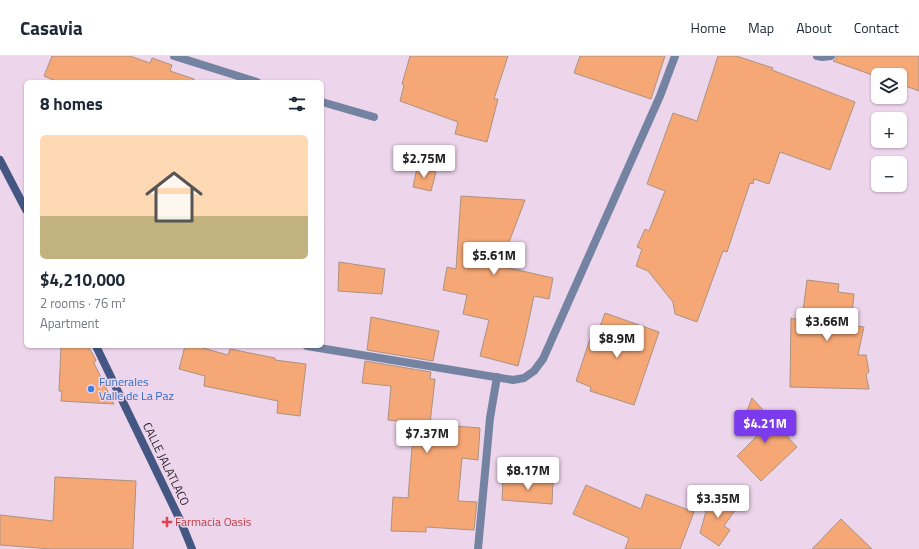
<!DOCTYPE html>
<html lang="en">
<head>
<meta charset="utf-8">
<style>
	:root { --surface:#fff; --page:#f2f2f3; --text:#1f2937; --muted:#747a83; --line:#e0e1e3; --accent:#7c3aed }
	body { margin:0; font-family:"Titillium Web",sans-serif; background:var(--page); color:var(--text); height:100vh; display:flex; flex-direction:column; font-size:15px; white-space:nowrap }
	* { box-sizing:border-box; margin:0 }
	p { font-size:13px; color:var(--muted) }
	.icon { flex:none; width:22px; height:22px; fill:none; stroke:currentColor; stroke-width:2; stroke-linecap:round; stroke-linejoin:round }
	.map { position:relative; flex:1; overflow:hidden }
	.side { position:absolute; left:24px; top:24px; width:300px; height:268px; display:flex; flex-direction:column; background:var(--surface); border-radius:6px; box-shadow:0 1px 3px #0004 }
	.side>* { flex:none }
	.controls { position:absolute; left:871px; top:12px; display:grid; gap:8px }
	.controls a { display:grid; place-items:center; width:36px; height:36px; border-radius:6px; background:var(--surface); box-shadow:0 1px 3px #0004; font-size:20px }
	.price { position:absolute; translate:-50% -34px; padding:0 9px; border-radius:4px; background:#fff; color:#222; font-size:13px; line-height:26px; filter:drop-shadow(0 1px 2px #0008) }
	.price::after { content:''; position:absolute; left:50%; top:24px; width:12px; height:9px; margin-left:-6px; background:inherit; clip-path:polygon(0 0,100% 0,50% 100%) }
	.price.active { background:var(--accent); color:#fff }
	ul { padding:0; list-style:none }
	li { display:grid; align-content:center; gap:8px; height:212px; padding:0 16px }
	li span { display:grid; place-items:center; height:124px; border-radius:6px; color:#555 }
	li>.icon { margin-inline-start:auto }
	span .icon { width:72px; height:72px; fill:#fffc; stroke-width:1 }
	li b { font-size:17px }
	h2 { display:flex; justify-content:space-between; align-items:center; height:48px; padding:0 16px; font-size:17px }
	header { display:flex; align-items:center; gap:24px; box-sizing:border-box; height:56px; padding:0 20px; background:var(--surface); border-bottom:1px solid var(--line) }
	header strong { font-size:19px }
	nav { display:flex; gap:22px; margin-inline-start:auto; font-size:14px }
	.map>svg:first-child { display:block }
	.building { fill:#f5a775; stroke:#ac9281 }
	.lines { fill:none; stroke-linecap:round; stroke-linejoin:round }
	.minor { stroke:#7483a2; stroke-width:8 }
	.secondary { stroke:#445783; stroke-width:8 }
	.shop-dot { fill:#3f7fe0; stroke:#edd5eb; stroke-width:1.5 }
	.health-dot { fill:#e0444e; stroke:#edd5eb; stroke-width:1.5 }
	.labels { text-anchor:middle; stroke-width:3; stroke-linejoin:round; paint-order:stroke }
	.shop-label { font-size:12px; fill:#366cbe; stroke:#edd5eb; text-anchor:start }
	.street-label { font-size:12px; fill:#30272f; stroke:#edd5eb }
	.health-label { font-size:12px; fill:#be3a42; stroke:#edd5eb; text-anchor:start }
</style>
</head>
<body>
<header>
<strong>Casavia</strong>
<nav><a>Home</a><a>Map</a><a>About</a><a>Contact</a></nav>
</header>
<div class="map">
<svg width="919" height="493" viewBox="0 0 919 493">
	<rect width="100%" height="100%" fill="#edd5eb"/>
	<g class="building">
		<path d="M52,0h78l20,7 2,-5 20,7 -2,6 24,8v3h-136l-14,-6z"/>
		<path d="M410,0h98l-14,43h4l-11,43 -32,-8 3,-12 -58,-21 4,-16 -2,-1z"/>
		<path d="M580,0h85l-14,43 -77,-26z"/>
		<path d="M718,0h18l37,12 -1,2 83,32 -25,68 -50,-18 -11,32 -15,-5 -1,5 -3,-1 -23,69 -4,-1 -26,71 -22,-8 -2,-12 -25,-31 -12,-5 6,-17 -5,-2 8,-18 4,2 16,-40 -18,-7 26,-71 24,8z"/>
		<path d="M836,0h83v35l-19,-7v-9h-22v2l-45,-16 3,-2z"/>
		<path d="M417,112l19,4 -5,19 -18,-4z"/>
		<path d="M461,140l64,4 -25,66 53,12 -4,21 -15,-3 -9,42 -7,28 -38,-10 9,-36 -26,-6 4,-19 -24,-5 4,-23 9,2z"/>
		<path d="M339,206l46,7 -3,25 -44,-3z"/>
		<path d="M807,224l32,4 -1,8 16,2 -3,31 13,2 -6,28h8l3,17 -3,3 3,14 -79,-2 1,-69 8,2v-3l3,1z"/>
		<path d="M605,257l54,19 -25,73 -44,-14 1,-4 -15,-6 18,-54 5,2z"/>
		<path d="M371,261l68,14 -6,30 -66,-11z"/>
		<path d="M61,290h27l8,14 -2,3 20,41 -53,-3 1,-10h-3z"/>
		<path d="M185,290h11l32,9 2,-6 45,9v2l31,4 -6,52 -23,-3 1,-12 -74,-15 1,-10 -26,-7z"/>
		<path d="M365,305l66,11 -1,7h5l-5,45 50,4 -2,32 -16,-2 -4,43 19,1 -3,28 -48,-3v5l-35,-1 2,-34 15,1 6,-75 -26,-3 3,-34 -29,-3z"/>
		<path d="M752,342l45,49 -36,34 -24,-25 27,-27 -21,-7z"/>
		<path d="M55,421l81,4 -3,68h-82l-51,-4v-30l53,6z"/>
		<path d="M503,423l50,3 -1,22 -50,-4z"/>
		<path d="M586,429l55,24 5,-15 48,18 -14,37h-55l4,-11 -56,-24z"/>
		<path d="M719,437l19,13 -14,20 6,4 -11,16 -19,-13 8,-29 4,-1z"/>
		<path d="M841,463l31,30h-60z"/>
	</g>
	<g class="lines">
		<g class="minor">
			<path d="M174,0l83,26"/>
			<path d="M817,0l5,1 9,-1"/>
			<path d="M322,46l52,15"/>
			<path d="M307,290l206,34 11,-2 10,-7 9,-12 117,-263 15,-40"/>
			<path d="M478,493l12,-131 7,-41"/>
		</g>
		<g class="secondary">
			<path d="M0,104l26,50"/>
			<path d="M96,290l85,176 11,27"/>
		</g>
	</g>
	<circle class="shop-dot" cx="91" cy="333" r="4"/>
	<path class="health-dot" d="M165 460h4v4h4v4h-4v4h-4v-4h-4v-4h4z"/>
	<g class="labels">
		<g class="shop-label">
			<text x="99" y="330">Funerales<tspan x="99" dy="14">Valle de La Paz</tspan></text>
		</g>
		<g class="street-label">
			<text transform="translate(166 408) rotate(64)" y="4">CALLE JALATLACO</text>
		</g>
		<g class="health-label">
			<text x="175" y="470">Farmacia Oasis</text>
		</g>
	</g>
</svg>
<div class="controls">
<a><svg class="icon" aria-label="layers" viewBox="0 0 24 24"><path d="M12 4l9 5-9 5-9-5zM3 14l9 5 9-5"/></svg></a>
<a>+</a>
<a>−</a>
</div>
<b class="price" style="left:424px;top:123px">$2.75M</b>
<b class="price" style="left:494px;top:220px">$5.61M</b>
<b class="price" style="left:827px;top:286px">$3.66M</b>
<b class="price" style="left:617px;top:303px">$8.9M</b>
<b class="price active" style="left:765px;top:388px">$4.21M</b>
<b class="price" style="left:427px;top:398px">$7.37M</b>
<b class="price" style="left:528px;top:435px">$8.17M</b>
<b class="price" style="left:718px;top:463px">$3.35M</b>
<section class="side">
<h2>8 homes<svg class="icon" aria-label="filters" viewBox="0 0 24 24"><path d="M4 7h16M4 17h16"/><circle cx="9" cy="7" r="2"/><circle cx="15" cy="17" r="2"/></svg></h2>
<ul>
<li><span style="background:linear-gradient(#ffd9b3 65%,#c2b280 0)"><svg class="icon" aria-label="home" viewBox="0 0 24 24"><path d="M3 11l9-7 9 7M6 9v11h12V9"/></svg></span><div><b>$4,210,000</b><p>2 rooms · 76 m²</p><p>Apartment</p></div></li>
</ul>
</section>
</div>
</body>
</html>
